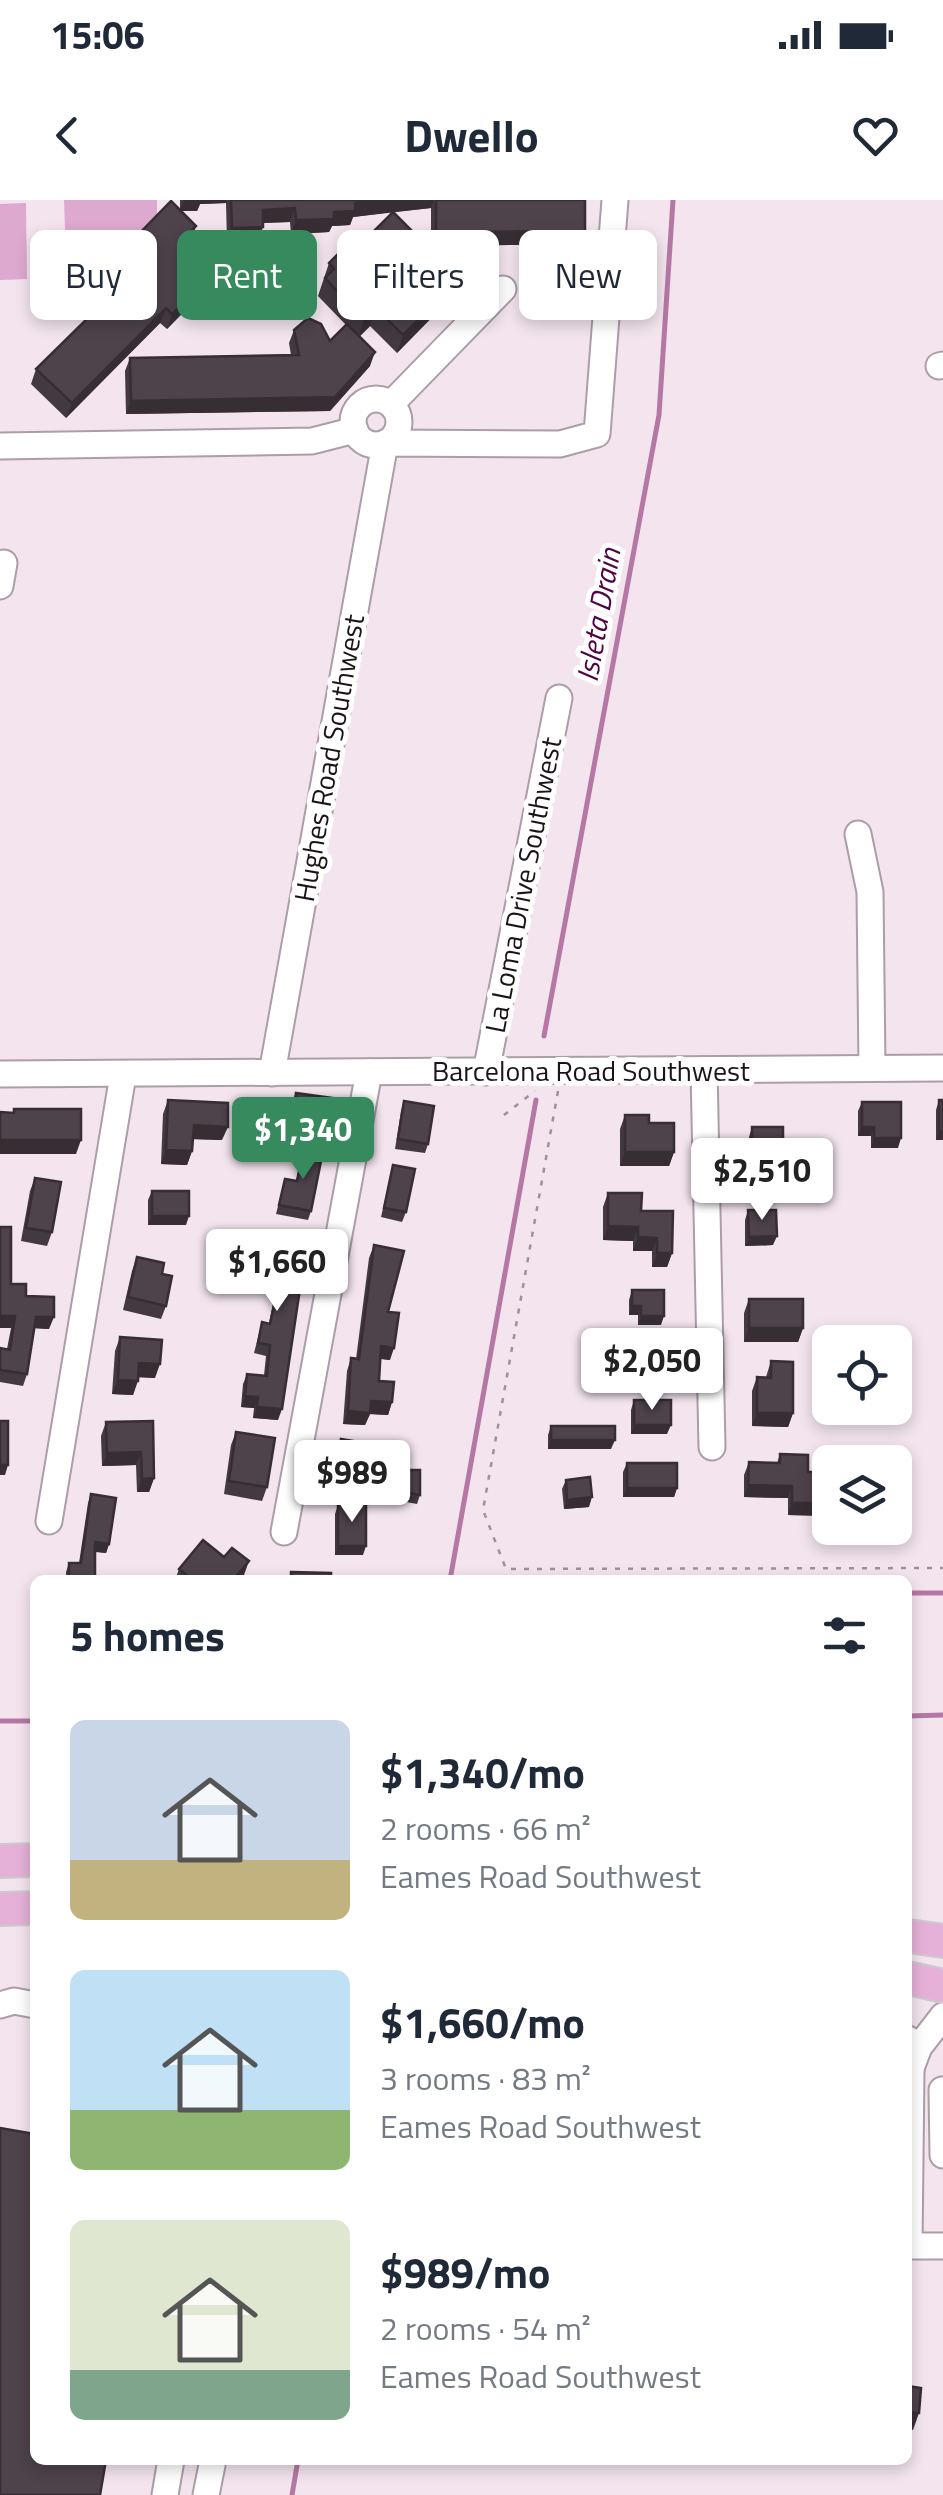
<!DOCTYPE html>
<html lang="en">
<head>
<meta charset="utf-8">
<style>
	:root { --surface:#fff; --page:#f6f6f7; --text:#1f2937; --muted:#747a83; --accent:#368a5d }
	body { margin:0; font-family:"Titillium Web",sans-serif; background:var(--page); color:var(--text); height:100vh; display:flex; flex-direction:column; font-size:38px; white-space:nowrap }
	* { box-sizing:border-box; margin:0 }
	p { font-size:32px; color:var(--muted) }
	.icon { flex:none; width:55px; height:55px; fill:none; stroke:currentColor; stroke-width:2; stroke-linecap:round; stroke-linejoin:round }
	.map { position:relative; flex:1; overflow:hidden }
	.panel { position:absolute; left:30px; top:1375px; width:882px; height:890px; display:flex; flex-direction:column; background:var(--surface); border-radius:15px; box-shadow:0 5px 15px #0003 }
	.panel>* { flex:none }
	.banner { position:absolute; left:30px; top:30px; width:885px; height:90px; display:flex; gap:20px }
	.controls { position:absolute; left:812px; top:1125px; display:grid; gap:20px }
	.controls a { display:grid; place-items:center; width:100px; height:100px; border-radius:15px; background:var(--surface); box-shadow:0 5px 15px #0003; font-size:50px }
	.price { position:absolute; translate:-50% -85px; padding:0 22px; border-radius:10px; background:#fff; color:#222; font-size:32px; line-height:65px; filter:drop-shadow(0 2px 5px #0008) }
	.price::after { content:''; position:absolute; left:50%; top:60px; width:30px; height:22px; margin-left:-15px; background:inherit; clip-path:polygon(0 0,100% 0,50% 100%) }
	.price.selected { background:var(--accent); color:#fff }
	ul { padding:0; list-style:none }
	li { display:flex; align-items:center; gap:30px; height:250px; padding:0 40px }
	li span { display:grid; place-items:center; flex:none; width:280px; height:200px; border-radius:15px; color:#555 }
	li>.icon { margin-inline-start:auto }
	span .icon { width:120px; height:120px; fill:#fffc; stroke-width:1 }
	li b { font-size:42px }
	h2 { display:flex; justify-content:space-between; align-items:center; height:120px; padding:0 40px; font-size:42px }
	.tag { padding:0 35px; border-radius:15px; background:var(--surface); box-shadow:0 5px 15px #0003; font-size:35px; line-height:90px }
	.tag.selected { background:var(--accent); color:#fff }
	.status { display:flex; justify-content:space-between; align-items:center; height:70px; padding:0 50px; background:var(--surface); direction:ltr }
	.status svg { height:28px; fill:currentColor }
	header { display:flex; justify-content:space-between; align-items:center; height:130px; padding:0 40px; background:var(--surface); font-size:45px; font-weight:700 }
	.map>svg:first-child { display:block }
	.green { fill:#dda9ce }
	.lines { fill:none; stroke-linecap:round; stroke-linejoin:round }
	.stream { stroke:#b578a5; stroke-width:5 }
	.minor-casing { stroke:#ab9ea7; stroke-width:29 }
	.major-casing { stroke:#cccbcc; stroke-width:36 }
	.path { stroke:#9d929a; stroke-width:2.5; stroke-dasharray:5 8; stroke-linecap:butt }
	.minor { stroke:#fff; stroke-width:25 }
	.major { stroke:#e5b1d8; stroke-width:32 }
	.wall { fill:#433940 }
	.shaded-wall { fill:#372e34 }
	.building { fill:#4e424b; stroke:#372e34; stroke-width:2.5 }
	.labels { text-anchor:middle; stroke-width:10; stroke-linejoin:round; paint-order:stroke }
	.street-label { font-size:28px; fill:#191418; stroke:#fff }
	.water-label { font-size:30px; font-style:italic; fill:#510444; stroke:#fff }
</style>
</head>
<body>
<div class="status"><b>15:06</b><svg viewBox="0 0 49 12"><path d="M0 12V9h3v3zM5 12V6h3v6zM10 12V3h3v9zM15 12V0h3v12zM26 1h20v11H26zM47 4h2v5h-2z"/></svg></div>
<header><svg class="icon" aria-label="back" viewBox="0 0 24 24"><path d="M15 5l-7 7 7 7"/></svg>Dwello<svg class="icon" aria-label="heart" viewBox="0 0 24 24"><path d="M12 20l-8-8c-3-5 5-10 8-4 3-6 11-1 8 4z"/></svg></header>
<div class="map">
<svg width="943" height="2295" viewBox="0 0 943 2295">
	<rect width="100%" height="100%" fill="#f3e4ee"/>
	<g class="green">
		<path d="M64,0h93v16l-34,35v31l-56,-1z"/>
		<path d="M26,3l1,76 -27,1v-76z"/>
	</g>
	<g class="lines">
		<g class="stream">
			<path d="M544,836l115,-621 14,-215"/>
			<path d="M450,1380l86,-480"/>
			<path d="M908,1393h35"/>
			<path d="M908,1516l35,-1"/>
			<path d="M0,1521h35"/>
			<path d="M292,2295l6,-35"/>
		</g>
		<defs>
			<g id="minor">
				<path d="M939,166l4,-1"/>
				<circle cx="376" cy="222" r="23"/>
				<path d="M391,204l112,-115"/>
				<path d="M0,246l312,-5 43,-11"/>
				<path d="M0,386l4,-23"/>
				<path d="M858,634l12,58 2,176"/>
				<path d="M704,870l8,377"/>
				<path d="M486,872l73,-374"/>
				<path d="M272,873l113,-630 175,1 37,-10 18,-234"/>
				<path d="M0,874l943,-6"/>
				<path d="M49,1321l74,-446"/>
				<path d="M284,1332l85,-460"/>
				<path d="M0,1805l14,-4 21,4"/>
				<path d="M908,1839l3,29 8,-21 24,-31"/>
				<path d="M942,1890l1,65"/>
				<path d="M908,2046h35"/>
				<path d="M909,2046l2,-178"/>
				<path d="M165,2295l6,-35"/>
				<path d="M206,2295l7,-35"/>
			</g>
			<g id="major">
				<path d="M0,1661l35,-1"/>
				<path d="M0,1709l35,-1"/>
				<path d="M908,1736l35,5"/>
				<path d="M908,1778l35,8"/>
			</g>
		</defs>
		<use href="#minor" class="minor-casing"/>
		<use href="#major" class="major-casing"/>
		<g class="path">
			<path d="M558,891l-75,419 23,59 437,-1"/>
			<path d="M504,915l31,-24"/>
		</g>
		<use href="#minor" class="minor"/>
		<use href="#major" class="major"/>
	</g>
	<g class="wall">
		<path d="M180,0h405v31l-5,13 -149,2v-38l-38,4 47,52 10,35 -53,54 -27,-27 -10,10 10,30 -40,45 -204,3 -1,-43 5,-13 161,-3 -2,-12 5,-13 36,11 16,-16 -28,-29 11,-33 27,-14 36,-37 -39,5 -3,8 -18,1 -3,6 -38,2 -1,-12 -27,1 -5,18 -31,1 -1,-39 -26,1 -3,7h-16l10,30 -1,1 27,26 -5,15 -45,46 -7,-6 -94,95 -35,-34 5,-15 97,-95 -4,-3 4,-12 -4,-5 5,-15 46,-29z"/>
		<path d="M296,893l28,45 -37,-2 4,-30z"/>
		<path d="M168,900l54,40 -29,-1 -1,12 -5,14 -26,-1 2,-50z"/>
		<path d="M939,900l4,40h-7v-30z"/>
		<path d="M404,901l24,43 -3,9 -30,-4 6,-38z"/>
		<path d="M862,902l36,46h-27v-12h-13v-25z"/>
		<path d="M625,915l24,8 25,29 -5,14h-49v-37z"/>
		<path d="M752,927l27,37h-30v-27z"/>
		<path d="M304,947l7,64 -3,9 -32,-6 9,-35 11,2z"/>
		<path d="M393,965l13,47 -4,10 -21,-5z"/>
		<path d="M35,978l17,54 -5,14 -26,-5 9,-50z"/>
		<path d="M152,991l34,34h-38v-25z"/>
		<path d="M608,993l33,18 31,42 -5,14h-15v-16h-19v-10l-30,-1v-33z"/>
		<path d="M748,1010l25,35 -28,1v-26z"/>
		<path d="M0,1027l11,57 15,12 23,33 -15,-1 -7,46 -4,12 -23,-4v-34l7,1 4,-21h-11z"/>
		<path d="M289,1032l-11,188 -25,-2 1,-10 -13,-1 2,-23 4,-10 17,1 2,-19 -12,-3 8,-31 7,1 9,-44 -43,-8 4,-23 4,-11 42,7z"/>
		<path d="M374,1045l14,67 2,48 -10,-1 -1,22 13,21 -4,13 -18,-1 -5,11 -22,-1 4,-53 4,-13 5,1 13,-101z"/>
		<path d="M137,1057l25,17 4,32 -5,13 -38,-9 9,-39z"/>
		<path d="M632,1090l29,35h-23v-10h-9v-15z"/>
		<path d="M749,1099l54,29 -5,14h-54v-29z"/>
		<path d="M120,1137l35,41 -17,-1 -5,18 -21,-1 3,-43z"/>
		<path d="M593,1153l18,34h-21v-24z"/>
		<path d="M771,1161l22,52 -5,14 -36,-1v-35l5,-14h9z"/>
		<path d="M634,1200l33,34h-36v-24z"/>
		<path d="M153,1221l1,57 -5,14h-12l-1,-27 -34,1 -1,-30 5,-14z"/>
		<path d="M551,1226l60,23h-63v-14z"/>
		<path d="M236,1232l31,55 -5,14 -38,-7 7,-49z"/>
		<path d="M341,1239l22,17 8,14 49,25 -3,9 -87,-16 7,-40z"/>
		<path d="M780,1254l28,18h21l1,-7v51l-42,-1v-17l-44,-1v-22l5,-13 28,1z"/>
		<path d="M627,1263l50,25 -3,9h-51v-25z"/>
		<path d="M566,1280l23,27 -25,2 -2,-20z"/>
		<path d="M91,1294l18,50 -3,9 -11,-1v28h-29v-8l3,-9h10l9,-60z"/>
		<path d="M338,1305l25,50h-28v-41z"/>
		<path d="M179,1369l65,6 -4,5h-65z"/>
	</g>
	<g class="shaded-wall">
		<path d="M184,0h43l-1,3 -26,1 -3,7h-17z"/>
		<path d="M384,0h50l-3,8 -78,9 -3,8 -18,1 -3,6 -38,2 5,-14 59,-17z"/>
		<path d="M295,8l-5,14 -32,1 5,-13z"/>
		<path d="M196,26l-5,15 -11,11 5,-15z"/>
		<path d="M263,27l-5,14 -31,1 5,-14z"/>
		<path d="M585,31l-5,13 -149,2 5,-14z"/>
		<path d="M217,68l-5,15 -45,46 5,-15z"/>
		<path d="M457,81l-7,18 -53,54 6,-18z"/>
		<path d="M166,108l-6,15 -94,95 6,-15z"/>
		<path d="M376,108l-6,18 -12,12 6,-18z"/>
		<path d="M375,152l-5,14 -40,45 -204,3 5,-13z"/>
		<path d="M292,922l37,2 -5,14 -37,-2z"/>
		<path d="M194,925l34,2 -6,13 -33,-1z"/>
		<path d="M862,927h12l-3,9h-13z"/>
		<path d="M939,931h4v9h-7z"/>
		<path d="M874,938h27l-3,10h-27z"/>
		<path d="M0,940h81l-5,14h-76z"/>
		<path d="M166,950l26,1 -5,14 -26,-1z"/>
		<path d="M625,952h49l-5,14h-49z"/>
		<path d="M752,955h31l-4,9h-30z"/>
		<path d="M152,1016h37l-3,9h-38z"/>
		<path d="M608,1026l30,1 -5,14 -30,-1z"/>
		<path d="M777,1036l-4,9 -28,1 4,-9z"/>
		<path d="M638,1037l19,1 -5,13h-19z"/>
		<path d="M657,1053h15l-5,14h-15z"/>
		<path d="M632,1106h9l-3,9h-9z"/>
		<path d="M0,1116h15l-4,12h-11z"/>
		<path d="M641,1116h23l-3,9h-23z"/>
		<path d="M36,1117h18l-5,12 -17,-1z"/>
		<path d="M749,1128h54l-5,14h-54z"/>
		<path d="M381,1146l13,2 -4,12 -14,-2z"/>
		<path d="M139,1163l21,1 -5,14 -21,-1z"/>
		<path d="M593,1178h22l-4,9h-21z"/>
		<path d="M118,1180l20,1 -5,14 -21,-1z"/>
		<path d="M245,1196l13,1 -4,11 -13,-1z"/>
		<path d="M371,1201l21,1 -4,13 -18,-1 -5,11 -22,-1 5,-13z"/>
		<path d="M257,1207l25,2 -4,11 -25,-2z"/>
		<path d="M757,1213h36l-5,14 -36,-1z"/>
		<path d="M634,1225h37l-4,9h-36z"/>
		<path d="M551,1240h64l-4,9h-63z"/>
		<path d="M141,1252l-5,13 -34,1 5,-13z"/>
		<path d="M0,1265h8l-3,10h-5z"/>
		<path d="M154,1278l-5,14h-12l5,-13z"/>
		<path d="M748,1285l44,1 -4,12 -44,-1z"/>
		<path d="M627,1288h50l-3,9h-51z"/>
		<path d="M592,1297l-3,10 -25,2 3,-9z"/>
		<path d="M792,1303h38v13l-42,-1z"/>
		<path d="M95,1342l14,2 -3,9 -14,-2z"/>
		<path d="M338,1346h28l-3,9h-28z"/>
		<path d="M249,1361l-5,14 -4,5h-7z"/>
		<path d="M908,2212l11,1 -6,17 -5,-1z"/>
	</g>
	<g class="building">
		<path d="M231,0h153l-29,3v8l-21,1v7l-38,1 -1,-12 -32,2v17l-31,1z"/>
		<path d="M436,0h149v31l-149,1z"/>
		<path d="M171,1l25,25 -11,11 32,31 -45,46 -6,-6 -94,95 -36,-34 107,-105 -9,-8 9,-8 -9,-9z"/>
		<path d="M393,12l48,48 -3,3 19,18 -54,54 -27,-27 -12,12 -39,-42 9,-9 -5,-6 20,-20 7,6z"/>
		<path d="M308,118l13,6 9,17 17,-17 28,28 -40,45 -204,4 -1,-43 169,-3 -5,-25z"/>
		<path d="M296,893l37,5 -4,26 -37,-2z"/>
		<path d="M168,900l60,3v24l-34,-2 -2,26 -26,-1z"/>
		<rect x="939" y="900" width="4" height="31"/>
		<path d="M404,901l30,5 -6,38 -30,-5z"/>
		<path d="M862,902h39v36h-27v-11h-12z"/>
		<path d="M14,909h67v31h-81v-28l14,1z"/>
		<path d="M625,915h24v8h25v29h-49z"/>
		<rect x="752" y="927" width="31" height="28"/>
		<path d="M304,947l19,4 -12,60 -32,-6 6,-26 12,2z"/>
		<path d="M393,965l22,4 -9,43 -22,-4z"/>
		<path d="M35,978l26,4 -9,50 -26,-4z"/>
		<rect x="152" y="991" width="37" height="25"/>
		<path d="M608,993h34l-1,18h32l-1,42h-15v-15l-19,-1v-10l-30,-1z"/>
		<path d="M748,1010h28l1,26 -28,1z"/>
		<path d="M0,1027h11v57h15v12l28,1v20h-18l-9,57 -27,-4v-22l10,2 5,-34h-15z"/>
		<path d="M289,1032l19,3 -26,174 -25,-2 1,-10 -13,-1 2,-22 20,2 3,-31 -12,-2 4,-21 8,2 12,-56 -43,-8 4,-23 44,8z"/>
		<path d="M374,1045l30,6 -16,61 11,1 -5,35 -13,-2 -2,35 15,1 -2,20 -21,-1 -1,12 -22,-2 3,-53 8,1z"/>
		<path d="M137,1057l27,6 -2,11 10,2 -6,30 -38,-9z"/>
		<path d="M632,1090h32v26h-23v-10h-9z"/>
		<rect x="749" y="1099" width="54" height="29"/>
		<path d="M120,1137l42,3 -2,24 -21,-1 -1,18 -20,-1z"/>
		<path d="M593,1153l22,1v24h-22z"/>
		<path d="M771,1161l22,1v51h-36v-36l14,1z"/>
		<rect x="634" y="1200" width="37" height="25"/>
		<rect x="0" y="1221" width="8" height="44"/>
		<path d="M153,1221l1,57 -12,1 -1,-27 -34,1 -1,-31z"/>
		<rect x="551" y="1226" width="64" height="14"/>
		<path d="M236,1232l39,6 -8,49 -38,-6z"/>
		<path d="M341,1239l24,4 -2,13 10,1 -2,13h49v25l-86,-16z"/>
		<path d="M780,1254l28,1v17h22v31h-38v-17l-44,-1 1,-23 31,1z"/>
		<rect x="834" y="1255" width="20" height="7"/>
		<rect x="627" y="1263" width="50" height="25"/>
		<path d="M590,1277l2,20 -25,3 -1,-20z"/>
		<path d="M91,1294l25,4 -7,46 -14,-2v38h-26v-17h12z"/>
		<rect x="338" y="1305" width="28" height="41"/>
		<path d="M203,1340l21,17 8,-9 17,13 -16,19h-40l-14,-11z"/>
		<path d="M291,1372l40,1v7h-40z"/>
		<path d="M0,1928l35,6v326h71l-6,35h-100z"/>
		<path d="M908,2186l13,2 -2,25 -11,-1z"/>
	</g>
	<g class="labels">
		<g class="street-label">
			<text transform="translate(329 558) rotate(-80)" y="10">Hughes Road Southwest</text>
			<text transform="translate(523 685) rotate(-79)" y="10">La Loma Drive Southwest</text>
			<text x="591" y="881">Barcelona Road Southwest</text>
		</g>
		<g class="water-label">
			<text transform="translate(599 415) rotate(-80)" y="10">Isleta Drain</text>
		</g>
	</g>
</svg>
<div class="controls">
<a><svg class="icon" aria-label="locate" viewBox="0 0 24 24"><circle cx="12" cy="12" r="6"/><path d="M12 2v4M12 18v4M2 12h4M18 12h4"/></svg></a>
<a><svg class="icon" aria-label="layers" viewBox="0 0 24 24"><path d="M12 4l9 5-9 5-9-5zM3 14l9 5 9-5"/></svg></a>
</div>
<b class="price selected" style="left:303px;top:982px">$1,340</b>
<b class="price" style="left:762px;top:1023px">$2,510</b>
<b class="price" style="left:277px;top:1114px">$1,660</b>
<b class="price" style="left:652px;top:1213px">$2,050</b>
<b class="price" style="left:352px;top:1325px">$989</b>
<div class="banner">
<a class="tag">Buy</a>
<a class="tag selected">Rent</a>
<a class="tag">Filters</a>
<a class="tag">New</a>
</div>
<section class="panel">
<h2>5 homes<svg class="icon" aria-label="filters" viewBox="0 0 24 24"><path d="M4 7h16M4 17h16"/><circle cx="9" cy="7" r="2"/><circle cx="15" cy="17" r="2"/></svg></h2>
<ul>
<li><span style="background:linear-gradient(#c9d6e8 70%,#c2b280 0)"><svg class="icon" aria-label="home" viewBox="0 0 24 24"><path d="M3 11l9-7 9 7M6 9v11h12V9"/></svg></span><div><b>$1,340/mo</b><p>2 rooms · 66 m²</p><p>Eames Road Southwest</p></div></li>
<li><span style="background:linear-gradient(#bfe0f5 70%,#8fb573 0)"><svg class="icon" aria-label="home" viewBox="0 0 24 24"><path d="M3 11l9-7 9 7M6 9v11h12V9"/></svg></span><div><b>$1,660/mo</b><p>3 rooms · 83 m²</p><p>Eames Road Southwest</p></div></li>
<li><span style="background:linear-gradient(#dfe7d0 75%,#7fa58c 0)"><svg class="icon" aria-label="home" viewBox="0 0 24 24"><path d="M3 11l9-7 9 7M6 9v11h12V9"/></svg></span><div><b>$989/mo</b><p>2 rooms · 54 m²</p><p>Eames Road Southwest</p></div></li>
</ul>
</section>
</div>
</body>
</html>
